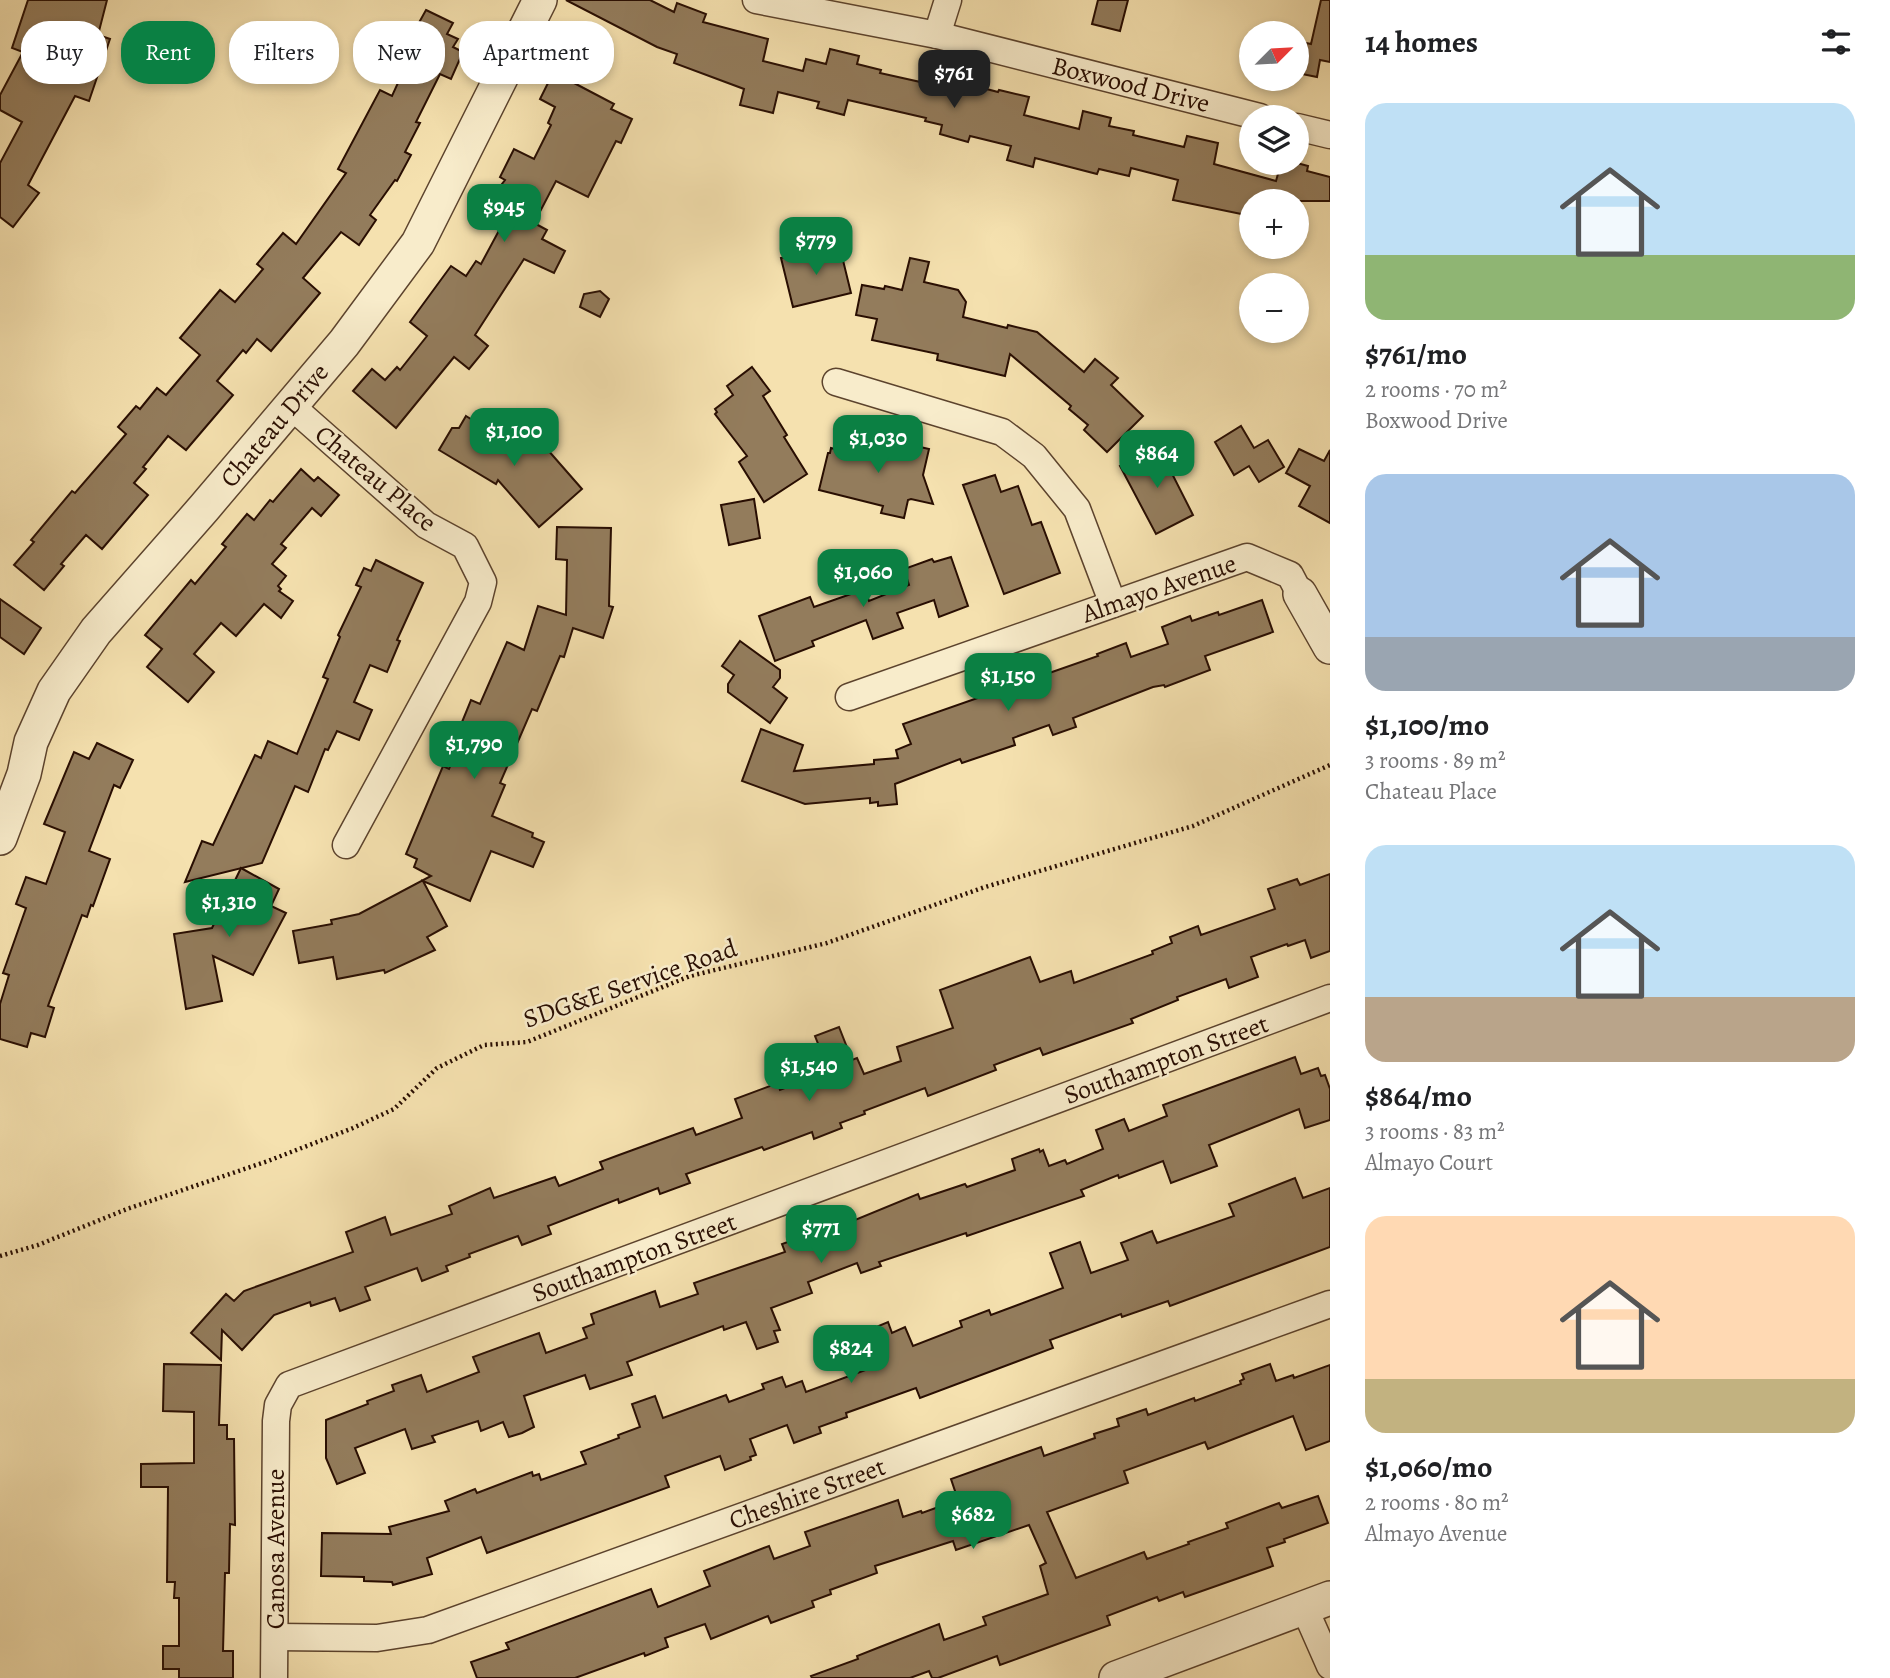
<!DOCTYPE html>
<html lang="en">
<head>
<meta charset="utf-8">
<style>
	:root { --surface:#fff; --page:#f2f2f2; --text:#202124; --muted:#757577; --accent:#0b8043 }
	body { margin:0; font-family:Alegreya,serif; background:var(--page); color:var(--text); height:100vh; display:flex; flex-direction:column; font-size:26px; white-space:nowrap }
	* { box-sizing:border-box; margin:0 }
	p { font-size:23px; color:var(--muted) }
	.icon { flex:none; width:38px; height:38px; fill:none; stroke:currentColor; stroke-width:2; stroke-linecap:round; stroke-linejoin:round }
	.map { position:relative; flex:1; overflow:hidden }
	.details { display:flex; flex-direction:column; background:var(--surface); width:560px }
	.details>* { flex:none }
	.banner { position:absolute; left:21px; top:21px; width:665px; height:63px; display:flex; gap:14px }
	.needle { width:46px; rotate:66deg }
	.tools { position:absolute; left:1239px; top:21px; display:grid; gap:14px }
	.tools a { display:grid; place-items:center; width:70px; height:70px; border-radius:50%; background:var(--surface); box-shadow:0 4px 10px #0003; font-size:35px }
	.price { position:absolute; translate:-50% -60px; padding:0 16px; border-radius:14px; background:var(--accent); color:#fff; font-size:23px; line-height:46px; filter:drop-shadow(0 2px 4px #0008) }
	.price::after { content:''; position:absolute; left:50%; top:42px; width:21px; height:16px; margin-left:-10px; background:inherit; clip-path:polygon(0 0,100% 0,50% 100%) }
	.price.selected { background:#222; color:#fff }
	ul { padding:0; list-style:none }
	li { display:grid; align-content:center; gap:14px; height:371px; padding:0 35px }
	li span { display:grid; place-items:center; height:217px; border-radius:21px; color:#555 }
	li>.icon { margin-inline-start:auto }
	span .icon { width:126px; height:126px; fill:#fffc; stroke-width:1 }
	li b { font-size:30px }
	h2 { display:flex; justify-content:space-between; align-items:center; height:84px; padding:0 35px; font-size:30px }
	.tag { padding:0 24px; border-radius:28px; background:var(--surface); box-shadow:0 4px 10px #0003; font-size:24px; line-height:63px }
	.tag.selected { background:var(--accent); color:#fff }
	main { display:flex; flex:1; min-height:0 }
	.map>svg:first-child { display:block }
	.building { fill:#937c5c; stroke:#290e02; stroke-width:2 }
	.lines { fill:none; stroke-linecap:round; stroke-linejoin:round }
	.minor-casing { stroke:#5c432d; stroke-width:29 }
	.tertiary-casing { stroke:#5c432d; stroke-width:36 }
	.path { stroke:#290e02; stroke-width:4.5; stroke-dasharray:2 3.5; stroke-linecap:butt }
	.minor { stroke:#f8eccb; stroke-width:26 }
	.tertiary { stroke:#f8eccb; stroke-width:33 }
	.labels { text-anchor:middle; stroke-width:5; stroke-linejoin:round; paint-order:stroke }
	.street-label { font-size:26px; fill:#290e02; stroke:#f8eccb }
</style>
</head>
<body>
<main>
<div class="map">
<svg width="1330" height="1678" viewBox="0 0 1330 1678">
	<rect width="100%" height="100%" fill="#f5e1af"/>
	<filter id="stains"><feTurbulence type="fractalNoise" baseFrequency=".00286" numOctaves="4"/><feColorMatrix values="0 0 0 0 .2 0 0 0 0 .09 0 0 0 0 .02 0 0 0 .5 -.17"/></filter>
	<radialGradient id="worn" r=".72"><stop offset=".6" stop-color="#630" stop-opacity="0"/><stop offset="1" stop-color="#630" stop-opacity=".3"/></radialGradient>
	<g class="building">
		<path d="M28,0h79l-9,35 12,4 -21,62 -14,-5 -47,89 11,8 -26,34 -13,-10v-54l22,-41 -22,-12v-15l23,-43 -11,-4z"/>
		<path d="M566,0h84l24,12 3,-9 29,11 -3,8 65,17 -5,22 40,10 3,-12 20,5 4,-15 29,7 -2,8 24,6 -1,3 54,12 3,-9 61,16 1,-2 30,7 -5,18 55,14 4,-18 28,7 -2,8 25,5 -1,4 51,12 3,-11 31,7 -4,21 62,17 5,-18h16l11,3 -1,5 23,6v24h-79v15l-78,-16 5,-20 -47,-12 -2,8 -30,-7 -2,5 -62,-16 -2,9 -26,-7 4,-14 -41,-10 -2,6 -28,-8 2,-9 -17,-4 1,-3 -78,-18 -4,15 -27,-7 2,-6 -41,-10 -5,21 -33,-8 4,-16 -70,-26 3,-9 -20,-7z"/>
		<path d="M1098,0h30l-8,31 -28,-7z"/>
		<path d="M1321,0h9v62l-10,-2 -3,17 -20,-4v-32l14,3z"/>
		<path d="M426,10l27,13 -6,11 11,5 -5,8 10,5 -12,27 -11,-5 -24,48 4,1 -15,29 6,3 -14,26 -2,-1 -25,35 6,5 -17,25 -18,-13 -38,46 17,15 -49,58 -14,-12 -11,14 -3,-3 -26,31 16,14 -47,55 -18,-14 -25,31 3,2 -12,14 14,12 -46,54 -16,-14 -25,29 3,2 -20,24 -30,-25 20,-23 -3,-2 41,-49 3,2 51,-59 -8,-7 18,-21 4,3 17,-21 9,7 34,-40 -20,-17 40,-48 15,12 28,-33 -6,-5 26,-31 13,11 50,-71 -8,-4 42,-79 12,6 22,-48 -7,-4z"/>
		<path d="M555,73l59,31 -3,5 21,10 -11,24 -5,-2 -28,56 -32,-16 -22,42 13,7 -5,9 23,12 -11,22 -30,-14 -49,76 13,11 -19,23 -15,-12 -58,71 -43,-37 19,-22 13,11 12,-13 3,3 27,-34 -17,-14 41,-56 15,10 10,-15 5,3 21,-39 -19,-10 5,-13 17,-22 -5,-3 14,-28 20,10 17,-34 -3,-2 7,-16 -15,-8 12,-24z"/>
		<path d="M840,248l11,45 -58,14 -12,-49 25,-6v4z"/>
		<path d="M910,258l19,4 -5,20 34,8 8,12 -3,15 44,11 1,-3 29,7 47,40 11,-13 23,19 -7,7 32,31 -36,36 -23,-22 4,-5 -19,-16 2,-3 -61,-52 -5,22 -68,-16 1,-6 -66,-14 5,-21 -21,-4 6,-30 22,4 1,-3 17,4z"/>
		<path d="M600,291l9,8 -9,18 -20,-10 4,-13z"/>
		<path d="M752,367l18,24 -7,5 24,39 -3,2 23,37 -43,28 -25,-40 8,-6 -32,-42 2,-2 -2,-3 18,-14 -6,-9z"/>
		<path d="M466,416l56,35 11,-18 49,56 -43,38 -41,-47 -2,4 -57,-34 13,-22h7z"/>
		<path d="M1241,426l13,22 14,-8 16,27 -25,15 -10,-16 -15,9 -19,-33z"/>
		<path d="M850,439l46,11 2,-8 31,7 -6,26 10,29 -22,-5 -3,1 -4,18 -23,-5 2,-7 -64,-16 9,-37h2l1,-5 16,4z"/>
		<path d="M1158,446l35,69 -37,19 -36,-68z"/>
		<path d="M1299,449l25,12 6,-11v73l-31,-17 11,-20 -24,-13z"/>
		<path d="M301,469l13,12 4,-4 21,18 -18,21 -9,-8 -31,36 5,4 -14,16 14,12 -8,10 3,3 -2,2 14,10 -12,17 -17,-14 -28,32 -15,-13 -27,31 20,18 -26,30 -41,-35 15,-18 -17,-14 46,-55 4,4 31,-37 -4,-3 25,-30 7,6 16,-20 3,2z"/>
		<path d="M995,475l6,17 17,-6 14,39 9,-3 19,51 -56,21 -41,-109z"/>
		<path d="M754,499l6,39 -31,7 -8,-40z"/>
		<path d="M557,527l54,1 -2,78 4,1 -10,31 -30,-10 -9,29 -4,-1 -23,55 -5,-2 -32,74 5,2 -13,31 41,17 -1,4 12,5 -11,25 -42,-16 -21,50 -47,-20 24,45 -20,11 8,13 -50,23 -1,-3 -47,9 -4,-22 -34,6 -6,-32 39,-7 -1,-4 28,-6 72,-38 -17,-9 3,-8 -11,-5 37,-88 6,3 17,-40 -6,-2 11,-27 9,4 27,-62 17,8 14,-44 28,9 1,-55 -11,-1z"/>
		<path d="M951,557l17,49 -29,11 -5,-17 -37,13 6,15 -30,11 -7,-19 -54,21 2,5 -39,15 -16,-45 51,-19 4,10 51,-18 4,12 40,-16 -5,-16 28,-10 2,3z"/>
		<path d="M376,560l47,23 -26,57 3,1 -13,31 -17,-7 -16,37 18,8 -13,30 -22,-9 -9,19 -3,-1 -17,43 -13,-6 -33,77 -77,19 17,-41 11,4 42,-90 6,3 7,-17 29,13 31,-75 -5,-2 17,-40 -2,-2 23,-48 -5,-2 8,-17 7,3z"/>
		<path d="M0,599l41,29 -17,26 -24,-17z"/>
		<path d="M1262,600l11,32 -68,24 5,14 -45,17 -1,-2 -11,2 -80,31 3,9 -23,8 -4,-10 -36,13 2,7 -53,18 -2,-4 -65,25 2,20 -19,2v-4l-8,1v-5l-65,6 -63,-23 19,-52 42,16 -9,26 80,-7v-4l24,-2 -2,-8 15,-6 -8,-20 195,-68 -1,-2 29,-11 5,14 37,-13 -6,-17 28,-11 2,5 26,-9 1,3z"/>
		<path d="M740,641l40,29v8l-7,9 14,11 -17,25 -42,-31v-8l6,-9 -12,-9z"/>
		<path d="M97,743l36,17 -13,28 -6,-3 -25,66 21,8 -17,47 -2,-1 -4,12 -5,-2 -34,91 6,2 -9,29 -14,-4 -4,14 -27,-8v-35l9,-29 -6,-2 23,-65 -10,-4 10,-27 20,7 19,-52 -21,-8 30,-72 15,7z"/>
		<path d="M241,868l38,21 -8,17 15,7 -33,62 -40,-19 9,45 -36,8 -12,-75 38,-6z"/>
		<path d="M1330,874v77l-19,7 -6,-18 -17,6 -1,-2 -36,13 7,20 -29,11 -3,-9 -49,18 1,3 -47,19 2,4 -90,32 -3,-7 -46,17 2,5 -68,26 -3,-8 -61,23 1,3 -25,9 2,5 -28,11 -2,-7 -48,18 -2,-3 -76,27 4,9 -30,11 -2,-6 -39,15 -1,-4 -70,27 3,8 -29,11 -4,-9 -49,18 1,3 -24,9 2,5 -26,10 -5,-13 -52,19 5,13 -30,11 -5,-13 -24,8 -1,-4 -36,13 -32,35 -20,-20 -1,30 -30,-27 35,-39 8,7 10,-10 109,-39 -7,-20 39,-15 6,18 61,-21 -3,-8 41,-18 4,10 61,-21 4,9 44,-17 -3,-7 19,-7 74,-27 3,7 46,-17 -7,-19 43,-16 2,7 49,-19 -14,-35 24,-9 13,33 5,-2 7,16 37,-13 -4,-14 56,-19 -13,-38 90,-33 10,25 31,-11 3,12 79,-29 -1,-3 20,-8 -2,-6 28,-11 3,9 74,-26 -7,-20 29,-10 3,6z"/>
		<path d="M1295,1057l6,17 17,-6 3,8 4,-1 5,14v31l-25,8 -6,-19 -90,36 8,21 -46,17 -8,-22 -44,17 -1,-3 -37,15 3,6 -117,40 -1,-3 -87,29 2,4 -20,7 -4,-10 -49,19 4,11 -41,15 9,22 -6,1 4,11 -21,7 -11,-27 -22,8 -1,-4 -96,36 5,13 -42,14 -5,-14 -61,21 10,31 -12,6 -13,4 -6,-15 -22,9 -3,-10 -46,15 3,6 -23,7 -7,-20 -50,19 10,25 -28,11 -11,-26v-38l42,-16 -1,-3 27,-10 -2,-6 29,-10 6,17 52,-20 -6,-15 66,-24 7,20 41,-15 -4,-10 11,-4 -3,-10 64,-23 5,16 38,-13 -4,-11 91,-31 -3,-8 25,-9 2,4 109,-45 2,5 45,-15 2,3 48,-17 -3,-11 27,-10 1,3 3,-2 6,16 16,-6 2,4 36,-15 -7,-19 28,-11 5,12 38,-15 -4,-11z"/>
		<path d="M1295,1178l8,20 27,-10v59l-160,59 -2,-5 -46,16 -1,-3 -71,26 3,8 -133,50 -4,-10 -70,25 1,4 -28,10 2,6 -27,10 -7,-18 -37,14 6,16 -6,2 1,3 -26,10 -5,-14 -55,20 4,11 -182,66 -6,-16 -54,21 5,16 -39,11 -1,-3 -28,-1v-4l-43,-1 1,-43 69,1 -2,-7 60,-16 -4,-10 30,-12 2,4 55,-21 1,4 6,-2 2,6 45,-16 -5,-12 38,-14 -1,-3 22,-8 -8,-23 23,-8 8,22 63,-23 3,7 35,-13 -2,-5 20,-7 4,10 16,-6 4,11 76,-28 -13,-34 19,-8 4,11 13,-6 8,19 49,-19 -2,-6 29,-11 2,5 72,-27 -13,-35 30,-11 11,31 37,-13 -7,-17 31,-12 5,12 77,-27 -5,-12z"/>
		<path d="M164,1364l57,1 -2,60h8v14h7l1,86 -5,-1 -1,49h-4l-2,78h10v27h-54v-9h-16v-23h16v-48h-5l1,-16h-8l1,-95h-27v-23l53,-1v-51l-31,-1z"/>
		<path d="M1270,1364l6,17 17,-6 1,3 36,-13v76l-24,9 -13,-34 -85,33 -3,-7 -81,29 4,12 -81,29 29,66 68,-26 3,7 42,-15 -1,-2 40,-14 -2,-5 53,-20 3,5 36,-12 10,27 -44,16 1,3 -18,6 6,18 -88,31 -2,-5 -24,9 -2,-4 -50,19 3,9 -110,40 -3,-9 -59,22h-6l-3,-7 -19,7h-98l-1,-2 47,-17 -1,-3 23,-9 59,-23 5,16 42,-15 -3,-8 65,-23 -8,-28 6,-3 -17,-38 -73,25 -3,-9 -78,25 2,7 -47,17 1,4 -19,7 2,6 -43,16 -3,-7 -57,23 -6,-15 -40,14 3,9 -23,9 -1,-3 -69,25h-98l-6,-16 38,-13 -3,-6 145,-54 7,18 52,-21 -6,-15 65,-25 5,13 36,-13 -5,-14 93,-32 5,17 18,-6 1,2 36,-13 -7,-21 90,-32 3,9 51,-18 -1,-4 25,-8 -2,-7 29,-10 2,6 46,-17 1,3 46,-17 -1,-3 4,-2 -2,-5z"/>
	</g>
	<g class="lines">
		<defs>
			<g id="minor">
				<path d="M756,0l181,35 323,82"/>
				<path d="M937,35l11,-35"/>
				<path d="M1297,127l33,8"/>
				<path d="M836,382l166,50 32,24 43,53 36,95"/>
				<path d="M290,405l136,120 39,21 18,36 -5,20 -132,243"/>
				<path d="M849,697l398,-140 43,18 10,19"/>
				<path d="M1304,1607l26,59"/>
				<path d="M275,1637l102,1 51,-8 902,-326"/>
				<path d="M274,1678l2,-257 2,-16 11,-20 1041,-387"/>
			</g>
			<g id="tertiary">
				<path d="M1300,594l30,53"/>
				<path d="M0,838l24,-64 7,-32 23,-51 42,-60 108,-123 140,-165 74,-100 122,-243"/>
				<path d="M1116,1678l214,-80"/>
			</g>
		</defs>
		<use href="#minor" class="minor-casing"/>
		<use href="#tertiary" class="tertiary-casing"/>
		<path class="path" d="M0,1256l38,-11 89,-36 141,-48 85,-33 41,-19 43,-41 47,-23 43,-3 163,-66 137,-33 158,-56 208,-61 137,-61"/>
		<use href="#minor" class="minor"/>
		<use href="#tertiary" class="tertiary"/>
	</g>
	<g class="labels">
		<g class="street-label">
			<text transform="translate(1131 84) rotate(14)" y="9">Boxwood Drive</text>
			<text transform="translate(274 425) rotate(-50)" y="9">Chateau Drive</text>
			<text transform="translate(376 478) rotate(40)" y="9">Chateau Place</text>
			<text transform="translate(1159 588) rotate(-19)" y="9">Almayo Avenue</text>
			<text transform="translate(630 983) rotate(-19)" y="9">SDG&amp;E Service Road</text>
			<text transform="translate(1166 1059) rotate(-20)" y="9">Southampton Street</text>
			<text transform="translate(634 1257) rotate(-20)" y="9">Southampton Street</text>
			<text transform="translate(807 1493) rotate(-20)" y="9">Cheshire Street</text>
			<text transform="translate(275 1549) rotate(-90)" y="9">Canosa Avenue</text>
		</g>
	</g>
	<rect width="100%" height="100%" filter="url(#stains)"/>
	<rect width="100%" height="100%" fill="url(#worn)"/>
</svg>
<div class="tools">
<a><svg class="needle" viewBox="-14 -14 28 28"><path d="M0-13l5 13h-10z" fill="#e53935"/><path d="M0 13l5-13h-10z" fill="#757577"/></svg></a>
<a><svg class="icon" aria-label="layers" viewBox="0 0 24 24"><path d="M12 4l9 5-9 5-9-5zM3 14l9 5 9-5"/></svg></a>
<a>+</a>
<a>−</a>
</div>
<b class="price selected" style="left:954px;top:110px">$761</b>
<b class="price" style="left:504px;top:244px">$945</b>
<b class="price" style="left:816px;top:277px">$779</b>
<b class="price" style="left:514px;top:468px">$1,100</b>
<b class="price" style="left:878px;top:475px">$1,030</b>
<b class="price" style="left:1157px;top:490px">$864</b>
<b class="price" style="left:863px;top:609px">$1,060</b>
<b class="price" style="left:1008px;top:713px">$1,150</b>
<b class="price" style="left:474px;top:781px">$1,790</b>
<b class="price" style="left:229px;top:939px">$1,310</b>
<b class="price" style="left:809px;top:1103px">$1,540</b>
<b class="price" style="left:821px;top:1265px">$771</b>
<b class="price" style="left:851px;top:1385px">$824</b>
<b class="price" style="left:973px;top:1551px">$682</b>
<div class="banner">
<a class="tag">Buy</a>
<a class="tag selected">Rent</a>
<a class="tag">Filters</a>
<a class="tag">New</a>
<a class="tag">Apartment</a>
</div>
</div>
<section class="details">
<h2>14 homes<svg class="icon" aria-label="filters" viewBox="0 0 24 24"><path d="M4 7h16M4 17h16"/><circle cx="9" cy="7" r="2"/><circle cx="15" cy="17" r="2"/></svg></h2>
<ul>
<li><span style="background:linear-gradient(#bfe0f5 70%,#8fb573 0)"><svg class="icon" aria-label="home" viewBox="0 0 24 24"><path d="M3 11l9-7 9 7M6 9v11h12V9"/></svg></span><div><b>$761/mo</b><p>2 rooms · 70 m²</p><p>Boxwood Drive</p></div></li>
<li><span style="background:linear-gradient(#a9c7e8 75%,#9aa5b1 0)"><svg class="icon" aria-label="home" viewBox="0 0 24 24"><path d="M3 11l9-7 9 7M6 9v11h12V9"/></svg></span><div><b>$1,100/mo</b><p>3 rooms · 89 m²</p><p>Chateau Place</p></div></li>
<li><span style="background:linear-gradient(#bfe0f5 70%,#b9a48a 0)"><svg class="icon" aria-label="home" viewBox="0 0 24 24"><path d="M3 11l9-7 9 7M6 9v11h12V9"/></svg></span><div><b>$864/mo</b><p>3 rooms · 83 m²</p><p>Almayo Court</p></div></li>
<li><span style="background:linear-gradient(#ffd9b3 75%,#c2b280 0)"><svg class="icon" aria-label="home" viewBox="0 0 24 24"><path d="M3 11l9-7 9 7M6 9v11h12V9"/></svg></span><div><b>$1,060/mo</b><p>2 rooms · 80 m²</p><p>Almayo Avenue</p></div></li>
</ul>
</section>
</main>
</body>
</html>
